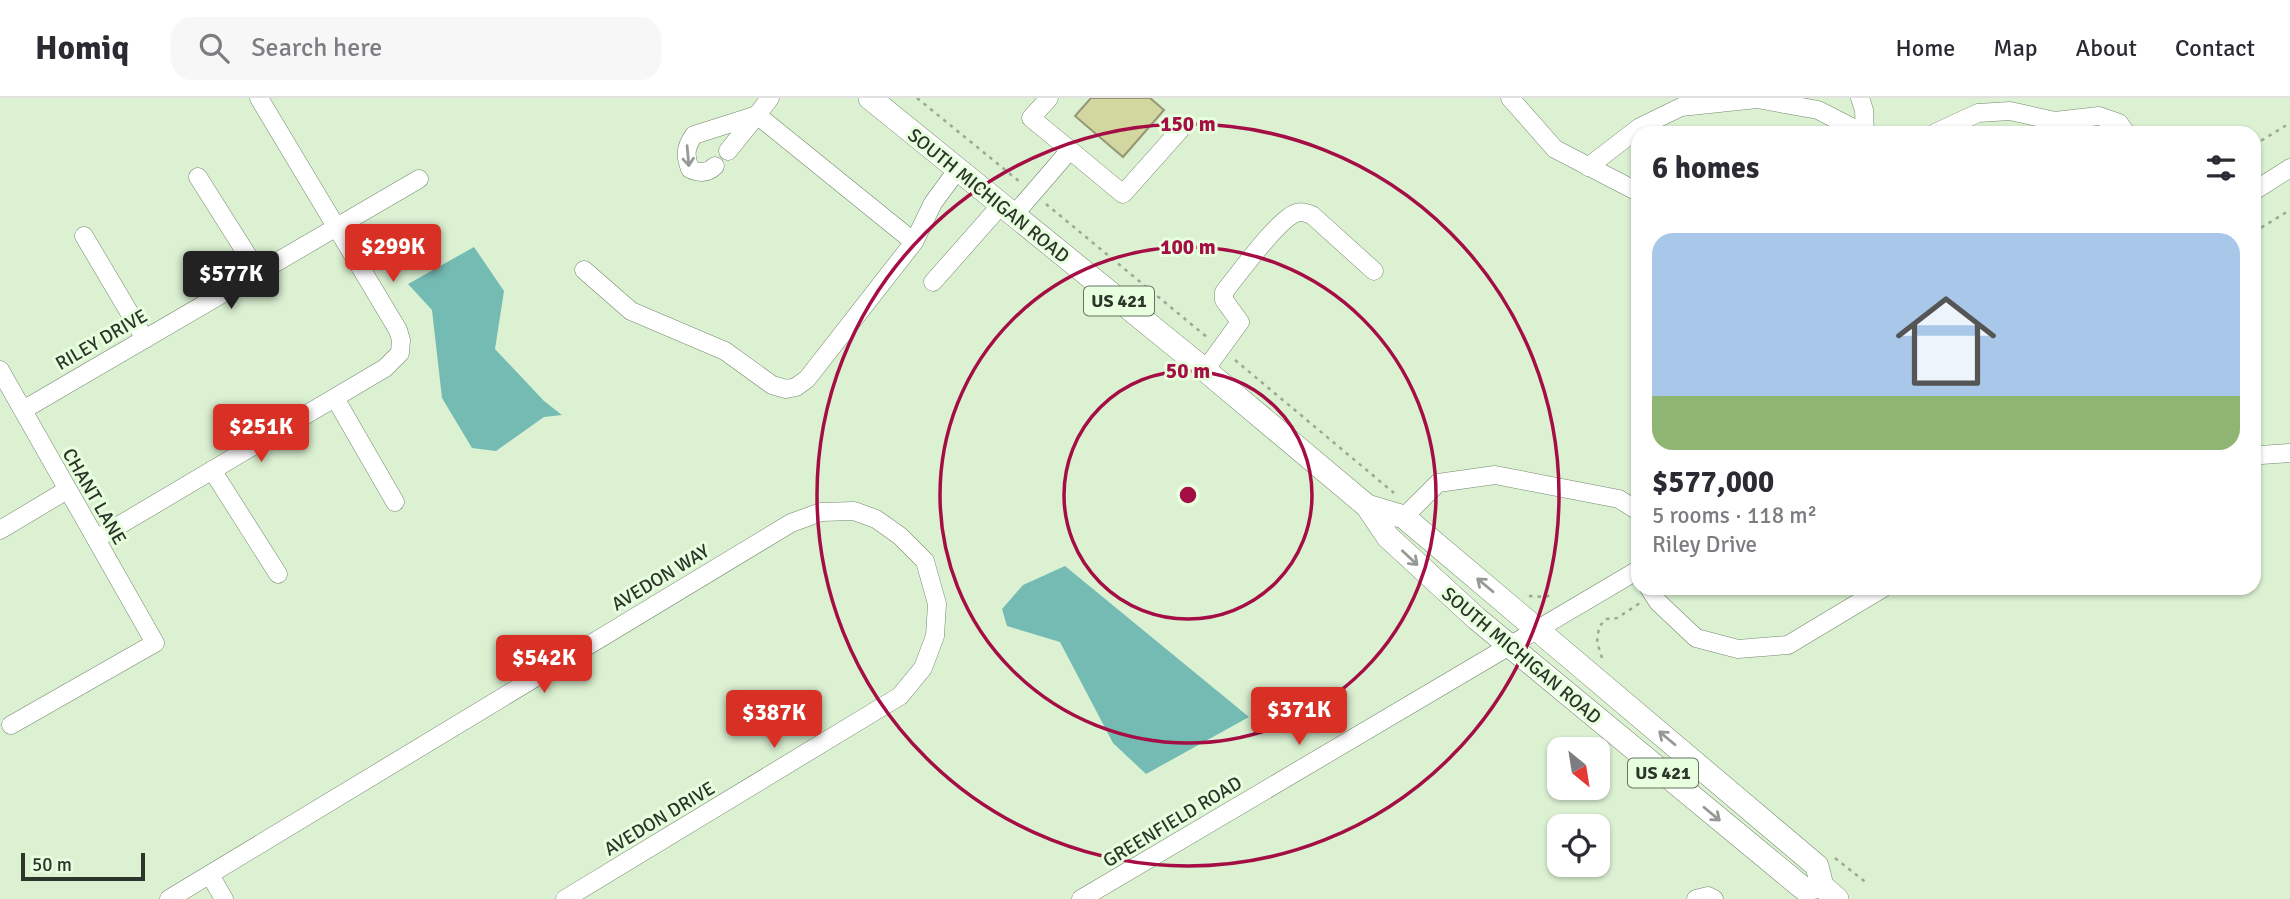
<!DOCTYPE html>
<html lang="en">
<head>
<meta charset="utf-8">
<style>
	:root { --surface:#fff; --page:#f7f7f7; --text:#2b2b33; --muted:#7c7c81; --line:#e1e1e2; --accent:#d93025 }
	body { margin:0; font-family:Signika,sans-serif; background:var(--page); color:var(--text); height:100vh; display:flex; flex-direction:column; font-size:26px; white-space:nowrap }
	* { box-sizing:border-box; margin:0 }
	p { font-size:23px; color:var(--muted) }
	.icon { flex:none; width:38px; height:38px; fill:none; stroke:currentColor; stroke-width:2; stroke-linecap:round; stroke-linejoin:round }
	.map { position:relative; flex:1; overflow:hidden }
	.panel { position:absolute; left:1631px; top:28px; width:630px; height:469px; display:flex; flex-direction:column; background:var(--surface); border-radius:21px; box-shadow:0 2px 5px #0004 }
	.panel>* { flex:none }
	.needle { width:46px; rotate:150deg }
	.tools { position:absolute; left:1547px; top:639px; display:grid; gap:14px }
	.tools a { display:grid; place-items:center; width:63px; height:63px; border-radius:14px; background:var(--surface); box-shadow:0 2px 5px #0004; font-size:35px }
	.scale { position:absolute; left:21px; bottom:18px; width:124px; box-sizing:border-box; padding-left:7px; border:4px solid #2c3529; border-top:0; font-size:19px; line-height:24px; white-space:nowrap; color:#2c3529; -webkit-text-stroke:5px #e8ffdf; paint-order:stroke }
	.price { position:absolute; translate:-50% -60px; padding:0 16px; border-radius:7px; background:var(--accent); color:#fff; font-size:23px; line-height:46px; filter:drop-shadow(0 2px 4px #0008) }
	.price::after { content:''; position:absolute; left:50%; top:42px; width:21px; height:16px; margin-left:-10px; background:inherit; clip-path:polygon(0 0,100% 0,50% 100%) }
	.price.selected { background:#222; color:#fff }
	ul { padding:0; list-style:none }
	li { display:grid; align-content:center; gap:14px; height:371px; padding:0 21px }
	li+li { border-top:2px solid var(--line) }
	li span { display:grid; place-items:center; height:217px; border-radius:21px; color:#555 }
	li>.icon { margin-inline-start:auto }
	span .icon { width:126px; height:126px; fill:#fffc; stroke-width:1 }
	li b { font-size:30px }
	h2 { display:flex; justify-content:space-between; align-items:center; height:84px; padding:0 21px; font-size:30px }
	header { display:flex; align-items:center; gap:42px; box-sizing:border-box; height:98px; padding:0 35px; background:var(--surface); border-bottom:2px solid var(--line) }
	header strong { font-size:33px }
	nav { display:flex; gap:38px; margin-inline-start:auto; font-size:24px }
	.search { width:490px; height:63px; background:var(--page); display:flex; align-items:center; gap:18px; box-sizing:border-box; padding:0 24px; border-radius:21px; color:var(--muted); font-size:26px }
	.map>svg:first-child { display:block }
	.water { fill:#74bbb4 }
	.building { fill:#d2d69f; stroke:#959775; stroke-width:2 }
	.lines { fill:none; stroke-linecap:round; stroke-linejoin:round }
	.minor-casing { stroke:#74886c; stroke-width:19 }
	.major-casing { stroke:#74886c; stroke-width:24 }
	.path { stroke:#99aa92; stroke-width:2.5; stroke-dasharray:3.5 5; stroke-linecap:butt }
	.minor { stroke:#fff; stroke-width:18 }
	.major { stroke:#fff; stroke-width:23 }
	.oneway { stroke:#969a94 }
	.ring { fill:none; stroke:#a50e45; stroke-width:3.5 }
	.labels { text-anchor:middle; stroke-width:6; stroke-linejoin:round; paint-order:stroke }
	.shield { fill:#e8ffdf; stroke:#647260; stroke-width:2 }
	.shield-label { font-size:18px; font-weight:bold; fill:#2c3529 }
	.street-label { font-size:19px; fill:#2c3529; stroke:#e8ffdf }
	.centre { fill:#a50e45; stroke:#e8ffdf; stroke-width:3.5 }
	.ring-label { font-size:21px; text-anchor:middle; font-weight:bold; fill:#a50e45; stroke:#e8ffdf; stroke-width:6; stroke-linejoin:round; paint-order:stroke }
</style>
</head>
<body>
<header>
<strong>Homiq</strong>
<div class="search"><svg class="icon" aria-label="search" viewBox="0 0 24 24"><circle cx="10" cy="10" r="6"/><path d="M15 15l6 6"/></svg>Search here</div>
<nav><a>Home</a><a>Map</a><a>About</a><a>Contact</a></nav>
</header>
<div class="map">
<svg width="2290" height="801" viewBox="0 0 2290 801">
	<rect width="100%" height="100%" fill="#dbf1d2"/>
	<g class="water">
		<path d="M474,149l30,44 -9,58 49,52 18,14 -18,2 -48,34 -24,-3 -30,-50 -10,-88 -24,-26z"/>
		<path d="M1065,468l184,151 -103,57 -33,-31 -53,-101 -53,-16 -5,-17 21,-24z"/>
	</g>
	<path class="building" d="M1091,0h59l14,12 -41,47 -48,-41z"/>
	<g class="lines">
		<defs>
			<g id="minor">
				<path d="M770,0l-13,17 157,127"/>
				<path d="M1510,0l45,51 83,43"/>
				<path d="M1860,0l4,12 1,23"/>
				<path d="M1935,35l43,-20 32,-2 45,10 44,-5 20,7 7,10"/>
				<path d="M1070,52l53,44 57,-64"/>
				<path d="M728,53l29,-36"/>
				<path d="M715,68c-8,8 -16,7 -25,3 -5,-14 -5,-21 4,-34l63,-20"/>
				<path d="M1588,69l52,-40 41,-20 76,-8 61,11 45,23"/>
				<path d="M198,79l60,95"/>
				<path d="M2254,93l36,-23"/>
				<path d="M1014,117l56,-65 -39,-32 18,-20"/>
				<path d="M84,138l61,103"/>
				<path d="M584,172l47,41 94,40 47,34 14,4 10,-2 11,-8 107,-137 19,-39 25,-34"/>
				<path d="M933,184l68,-77"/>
				<path d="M0,272l155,273 -144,82"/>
				<path d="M1205,272l35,-48 -16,-22v-8c14,-17 54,-73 72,-79 6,-2 10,0 16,2l62,56"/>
				<path d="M335,300l60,104"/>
				<path d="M23,312l396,-231"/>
				<path d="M2254,355l7,2 29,-2"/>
				<path d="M212,372l66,104"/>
				<path d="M1404,419l34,-34 57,-8 124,24 19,12"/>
				<path d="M0,432l67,-40"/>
				<path d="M96,441l289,-171 15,-15 1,-13 -3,-10 -139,-232"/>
				<path d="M1649,490l9,14 38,36 42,11 50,-4 95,-57"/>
				<path d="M210,777l14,24"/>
				<path d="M169,801l622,-376 30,-11 33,-1 22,8 24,17 25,25 12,43 -2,32 -12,32 -23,28 -335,203"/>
				<path d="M1081,801l557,-329"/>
				<path d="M1696,801l12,-3 6,3"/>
			</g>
			<g id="major">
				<path d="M870,0l335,272 162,136 21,31 88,81 328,271 18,-3"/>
				<path d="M1367,408l37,11 413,349 5,20 15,13"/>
			</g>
		</defs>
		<use href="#minor" class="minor-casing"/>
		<use href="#major" class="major-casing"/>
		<g class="path">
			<path d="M917,0l103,84"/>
			<path d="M2254,47l36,-22"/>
			<path d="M1046,106l162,134"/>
			<path d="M2254,134l36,-22"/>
			<path d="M1235,262l159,133"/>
			<path d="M1529,498l14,1 11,-2"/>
			<path d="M1602,560l-5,-16 2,-15 7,-8 11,-1 23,-15"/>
			<path d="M1835,760l33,26"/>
		</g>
		<use href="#minor" class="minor"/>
		<use href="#major" class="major"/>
	</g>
	<defs><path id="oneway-shaft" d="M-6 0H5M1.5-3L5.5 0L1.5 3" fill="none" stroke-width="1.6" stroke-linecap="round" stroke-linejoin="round" transform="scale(1.75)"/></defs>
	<g class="oneway">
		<use href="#oneway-shaft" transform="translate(688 58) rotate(85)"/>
		<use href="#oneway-shaft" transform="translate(1410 460) rotate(43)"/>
		<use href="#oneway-shaft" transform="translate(1485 487) rotate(-140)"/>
		<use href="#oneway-shaft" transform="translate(1667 640) rotate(-140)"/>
		<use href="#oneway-shaft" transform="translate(1712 716) rotate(40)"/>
	</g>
	<g class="ring">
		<circle cx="1188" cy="397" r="124"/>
		<circle cx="1188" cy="397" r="248"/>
		<circle cx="1188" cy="397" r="371"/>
	</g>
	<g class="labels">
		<g class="shield">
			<rect x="1084" y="188.5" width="70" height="29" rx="5"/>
			<rect x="1628" y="660.5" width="70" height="29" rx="5"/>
		</g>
		<g class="shield-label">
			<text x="1119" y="209">US 421</text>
			<text x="1663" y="681">US 421</text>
		</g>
		<g class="street-label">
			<text transform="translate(989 97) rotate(39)" y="7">SOUTH MICHIGAN ROAD</text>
			<text transform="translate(101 241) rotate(-30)" y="7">RILEY DRIVE</text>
			<text transform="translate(95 398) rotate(60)" y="7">CHANT LANE</text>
			<text transform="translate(660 479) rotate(-31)" y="7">AVEDON WAY</text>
			<text transform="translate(1522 557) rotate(40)" y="7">SOUTH MICHIGAN ROAD</text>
			<text transform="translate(659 720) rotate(-31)" y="7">AVEDON DRIVE</text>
			<text transform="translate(1172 723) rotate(-31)" y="7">GREENFIELD ROAD</text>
		</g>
	</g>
	<circle cx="1188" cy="397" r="10" class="centre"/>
	<g class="ring-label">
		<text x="1188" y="33">150 m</text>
		<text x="1188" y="156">100 m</text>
		<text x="1188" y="280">50 m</text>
	</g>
</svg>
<div class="tools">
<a><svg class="needle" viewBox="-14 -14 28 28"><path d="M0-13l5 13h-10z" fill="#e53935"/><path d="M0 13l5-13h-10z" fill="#7c7c81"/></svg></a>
<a><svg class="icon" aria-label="locate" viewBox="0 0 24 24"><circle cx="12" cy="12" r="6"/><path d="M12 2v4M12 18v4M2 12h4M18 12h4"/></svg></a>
</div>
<div class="scale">50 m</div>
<b class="price" style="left:393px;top:186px">$299K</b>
<b class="price selected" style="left:231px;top:213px">$577K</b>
<b class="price" style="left:261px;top:366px">$251K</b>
<b class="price" style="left:544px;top:597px">$542K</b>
<b class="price" style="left:1299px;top:649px">$371K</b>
<b class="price" style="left:774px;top:652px">$387K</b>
<section class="panel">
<h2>6 homes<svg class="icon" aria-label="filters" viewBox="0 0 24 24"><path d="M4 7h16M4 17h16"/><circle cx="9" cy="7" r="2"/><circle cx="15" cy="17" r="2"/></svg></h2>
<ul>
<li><span style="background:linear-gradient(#a9c7e8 75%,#8fb573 0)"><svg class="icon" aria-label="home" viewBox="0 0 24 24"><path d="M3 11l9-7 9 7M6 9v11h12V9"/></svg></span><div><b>$577,000</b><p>5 rooms · 118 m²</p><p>Riley Drive</p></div></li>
</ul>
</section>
</div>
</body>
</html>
